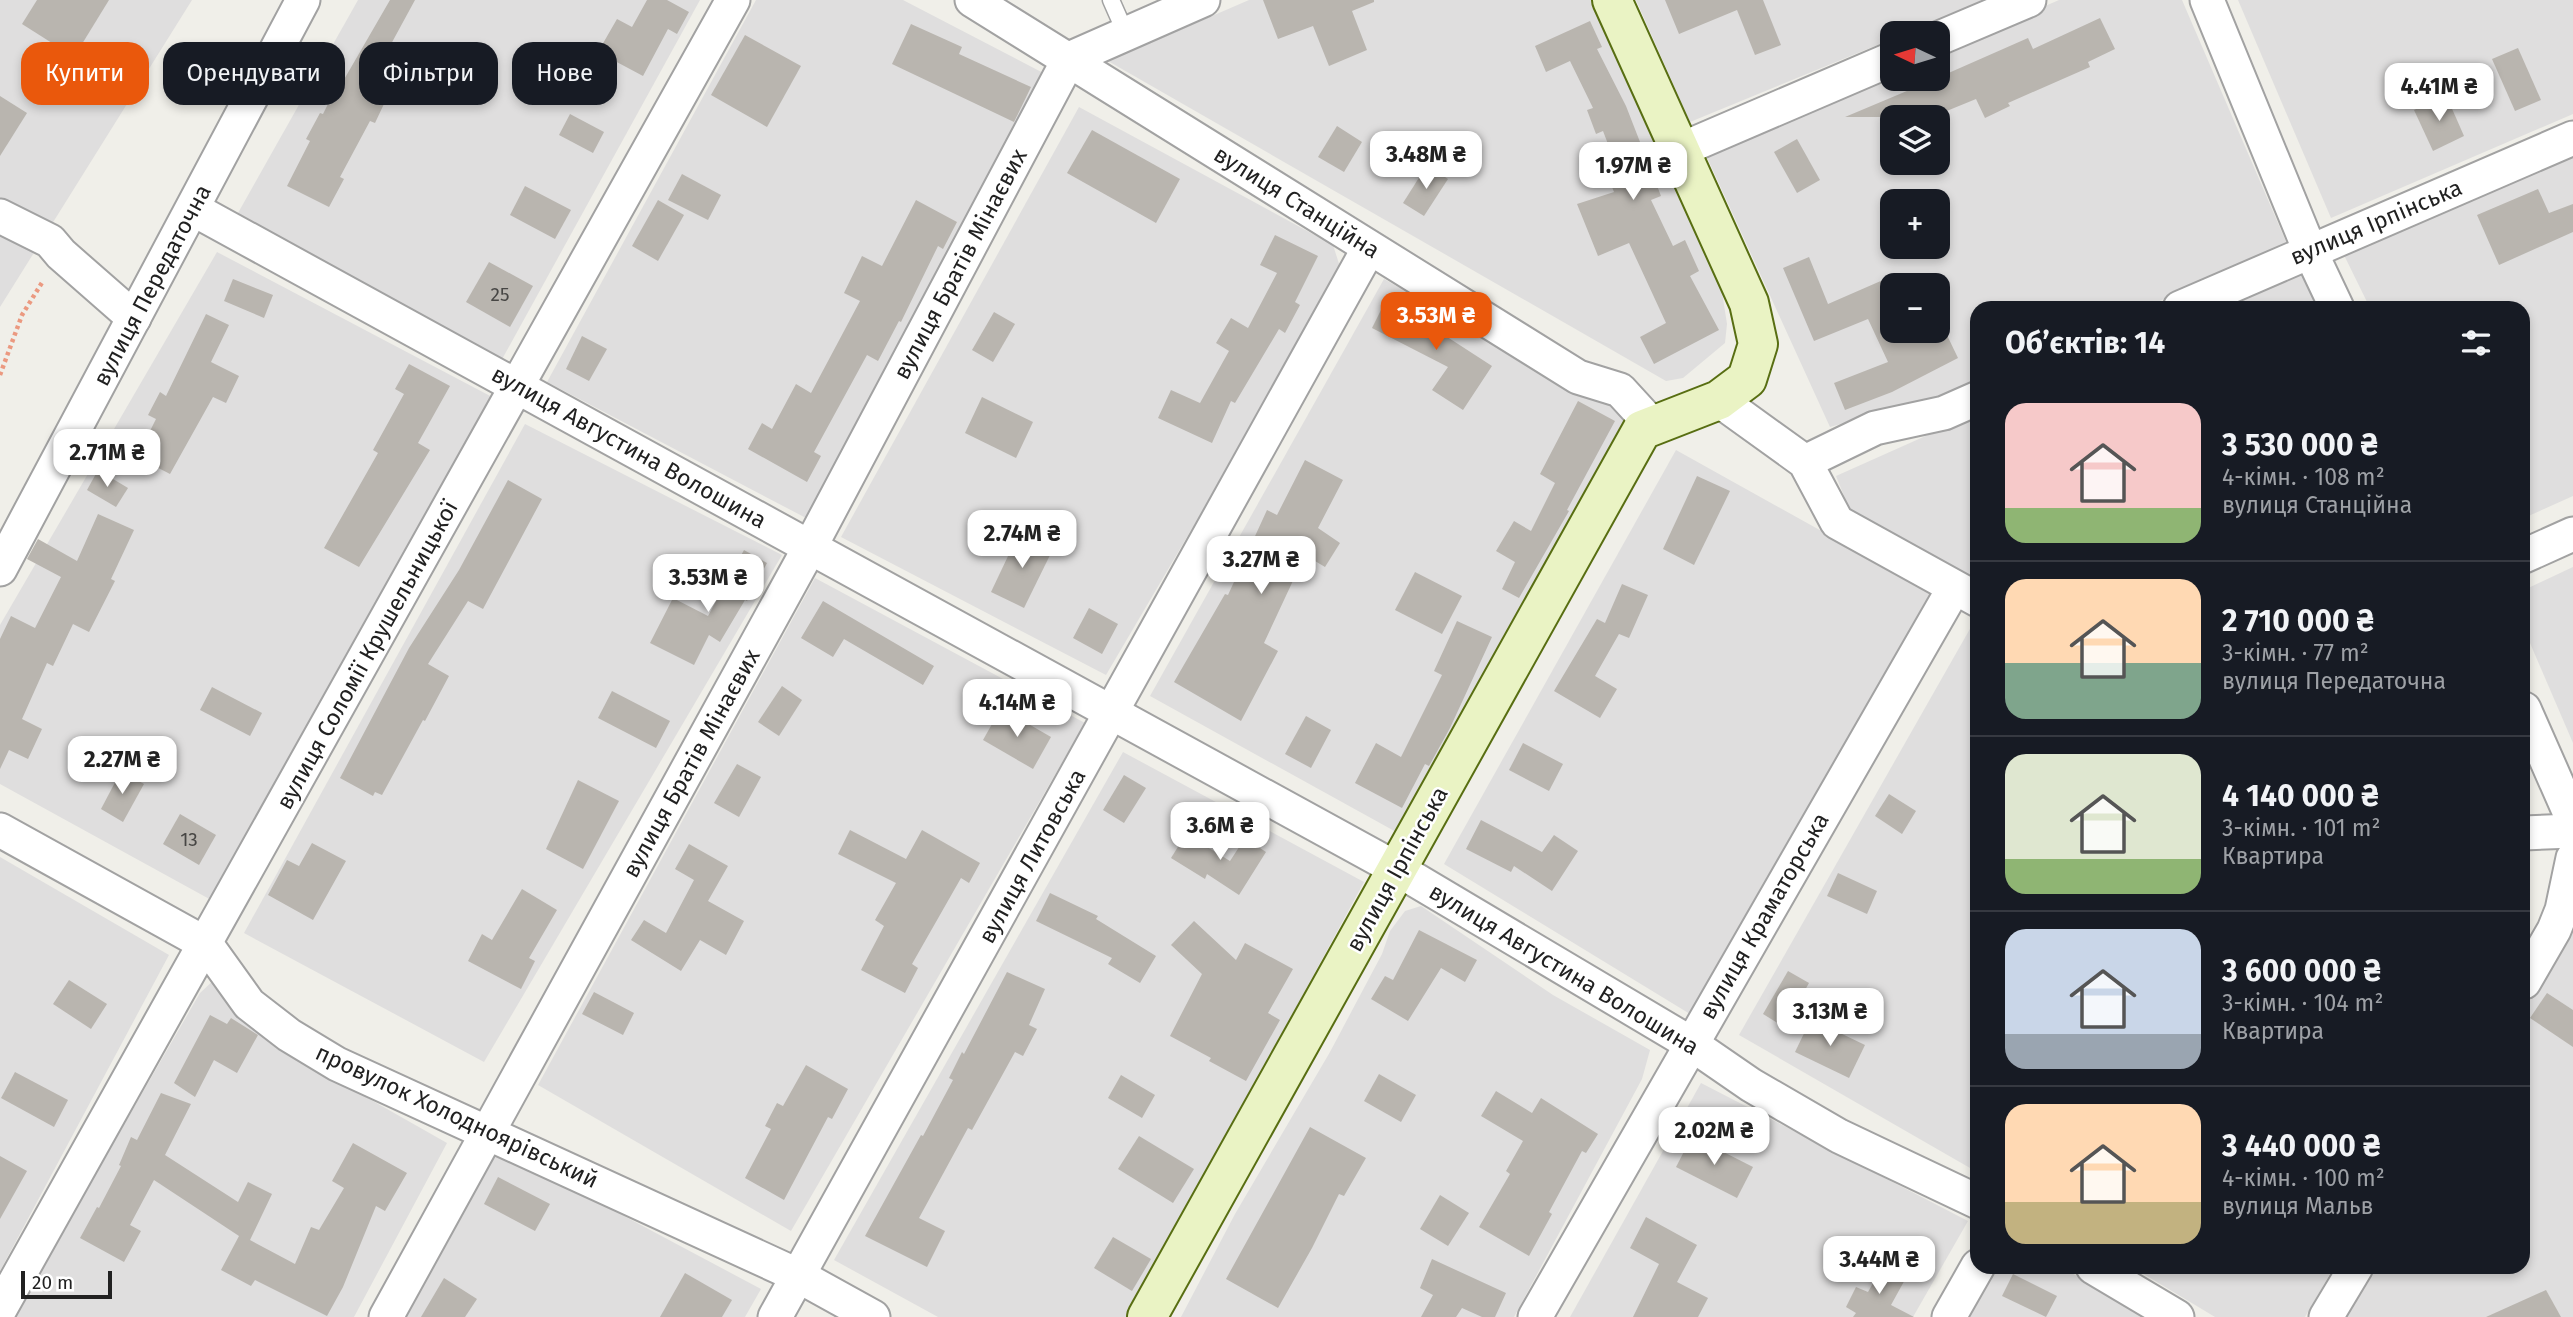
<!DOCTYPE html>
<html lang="uk">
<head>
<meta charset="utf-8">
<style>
	:root { --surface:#171b24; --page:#20242c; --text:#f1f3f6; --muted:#9ea1a6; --line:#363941; --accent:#ea580c }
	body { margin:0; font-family:"Fira Sans",sans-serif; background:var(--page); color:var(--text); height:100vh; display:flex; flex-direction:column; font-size:26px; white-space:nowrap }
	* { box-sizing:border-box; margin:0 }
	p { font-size:23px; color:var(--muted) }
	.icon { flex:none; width:38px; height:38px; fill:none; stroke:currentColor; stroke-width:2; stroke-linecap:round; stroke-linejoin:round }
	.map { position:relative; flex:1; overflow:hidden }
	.details { position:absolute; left:1970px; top:301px; width:560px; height:973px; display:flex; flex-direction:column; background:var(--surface); border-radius:21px; box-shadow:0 4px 10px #0003 }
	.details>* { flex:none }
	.hud { position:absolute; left:21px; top:42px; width:665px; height:63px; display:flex; gap:14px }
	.needle { width:46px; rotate:274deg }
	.tools { position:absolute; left:1880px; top:21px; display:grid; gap:14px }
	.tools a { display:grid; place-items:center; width:70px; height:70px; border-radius:14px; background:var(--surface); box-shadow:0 4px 10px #0003; font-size:35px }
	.scale { position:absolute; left:21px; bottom:18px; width:91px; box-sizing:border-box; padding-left:7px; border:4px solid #212121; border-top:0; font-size:19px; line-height:24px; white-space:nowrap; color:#212121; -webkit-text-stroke:5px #fff; paint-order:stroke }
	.price { position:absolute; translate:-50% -60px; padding:0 16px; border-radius:14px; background:#fff; color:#222; font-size:23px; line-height:46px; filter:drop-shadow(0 2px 4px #0008) }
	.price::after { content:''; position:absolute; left:50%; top:42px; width:21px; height:16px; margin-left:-10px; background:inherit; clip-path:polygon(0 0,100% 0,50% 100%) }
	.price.current { background:var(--accent); color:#fff }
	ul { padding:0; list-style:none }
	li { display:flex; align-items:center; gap:21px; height:175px; padding:0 35px }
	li+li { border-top:2px solid var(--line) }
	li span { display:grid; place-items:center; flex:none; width:196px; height:140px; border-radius:21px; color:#555 }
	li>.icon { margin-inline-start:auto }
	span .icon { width:84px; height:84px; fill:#fffc; stroke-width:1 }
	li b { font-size:30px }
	h2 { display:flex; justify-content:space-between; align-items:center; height:84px; padding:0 35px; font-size:30px }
	.tag { padding:0 24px; border-radius:21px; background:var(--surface); box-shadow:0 4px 10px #0003; font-size:24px; line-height:63px }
	.tag.current { background:var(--accent); color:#fff }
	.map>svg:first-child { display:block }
	.residential { fill:#dfdede; fill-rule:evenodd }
	.building { fill:#b9b5af }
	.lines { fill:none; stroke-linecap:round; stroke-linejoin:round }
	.lane-casing { stroke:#a2a2a2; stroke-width:19 }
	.street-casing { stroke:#a2a2a2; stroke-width:37 }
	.secondary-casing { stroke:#586e12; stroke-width:42 }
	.path { stroke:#eb9980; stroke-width:4.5; stroke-dasharray:3.5 3.5; stroke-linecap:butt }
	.lane { stroke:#fff; stroke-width:16 }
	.street { stroke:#fff; stroke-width:33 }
	.secondary { stroke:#eaf3c4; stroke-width:38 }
	.labels { text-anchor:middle; stroke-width:5; stroke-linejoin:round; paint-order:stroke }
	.number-label { font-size:19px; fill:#474644 }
	.street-label { font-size:23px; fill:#212121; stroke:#fff }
</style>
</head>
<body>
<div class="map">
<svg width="2573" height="1317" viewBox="0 0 2573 1317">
	<rect width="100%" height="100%" fill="#f0efe9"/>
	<g class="residential">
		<path d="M0,0h192l-192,307z"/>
		<path d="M358,0h342l-200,363 -262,-150z"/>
		<path d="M756,0h147l146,76 -243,442 -259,-136z"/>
		<path d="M1249,0h342l131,292 5,32 -2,19 -42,35 -17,3 -558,-320z"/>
		<path d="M1636,0h351l-80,33h-15v6l-202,83z"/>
		<path d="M2059,0h123l105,244 -143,64h-166l-1,75 -18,8 -129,36 -125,-274 187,-81v7h45v-26zM1892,117h45v46h-45zM1892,201h45v46h-45zM1892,285h45v46h-45z"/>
		<path d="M2238,0h335v114l-242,104z"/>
		<path d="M1079,107l254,138 9,28 -236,402 -265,-138z"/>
		<path d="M2573,154v342l-49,22v-210h-154l-27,-55z"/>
		<path d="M217,252l277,146 -281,503 -213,-117v-159z"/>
		<path d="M2303,269l18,39h-107z"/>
		<path d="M1384,279l248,139 -234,415 -248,-137z"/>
		<path d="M1977,413v167l-126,-67 -15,-37z"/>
		<path d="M525,424l257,131 -298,507 -240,-129z"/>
		<path d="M1676,450l255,142 -241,422 -246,-150z"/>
		<path d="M2573,567v176l-49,-114v-39z"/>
		<path d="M815,578l270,145 -294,508 -253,-146z"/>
		<path d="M1975,620l2,1v551l-238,-137z"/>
		<path d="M1123,752l241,130 -236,435h-190l-104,-57z"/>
		<path d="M0,857l169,98 -169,316z"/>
		<path d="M1421,906l132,89 97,55 -8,29 -128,238h-333l54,-103 95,-162 52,-98 8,-23 15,-20z"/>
		<path d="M2573,912v405h-231l29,-50h153v-256l43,-74z"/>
		<path d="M216,978l74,76 157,89 -93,174h-341l187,-324z"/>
		<path d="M1701,1083l267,138 -55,96h-343z"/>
		<path d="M498,1149l263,140 -16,28h-343z"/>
		<path d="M1990,1267h71l87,50h-186z"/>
		<path d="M2132,1267h202l-29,50h-90z"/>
	</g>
	<g class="building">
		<path d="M37,0h72l-35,57 -52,-33z"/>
		<path d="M390,0h25l-31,57 21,12 -12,21 -2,-1 -16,34 -5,-2 -30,56 4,2 -15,28 -42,-21 23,-45 -4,-2 14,-26 3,1 16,-32 3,1z"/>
		<path d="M647,0h20l22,12 -12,22 -9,-5 -25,47 -45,-24 19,-33 15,8z"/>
		<path d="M1263,0h111v2l-22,9 15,39 -38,16 -16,-40 -35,13z"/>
		<path d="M1665,0h98l18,45 -26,10 -18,-45 -58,24z"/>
		<path d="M2100,18l15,31 -27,13 2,5 -82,36 2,3 -25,12 -9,-19 -44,18h-87l69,-29 -2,-4 11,-5h14v-6l5,-2 2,4 84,-37 5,11z"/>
		<path d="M1590,21l12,26 -5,2 29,57 35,90 -10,4 22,46 12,-6 14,31 -9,5 29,54 -65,34 -14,-27 26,-14 -37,-80 -31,13 -21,-52 37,-12 -4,-10 11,-4 -18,-47 -7,3 -9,-24 6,-2 -23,-47 -24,11 -11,-26z"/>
		<path d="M911,24l51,23 -3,7 72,33 -17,35 -122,-58z"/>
		<path d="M745,35l56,31 -34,61 -56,-32z"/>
		<path d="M2518,48l23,52 -26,11 -23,-52z"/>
		<path d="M2446,95l18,41 -31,15 -19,-41z"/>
		<path d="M0,96l27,17 -27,43z"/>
		<path d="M570,114l34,18 -11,21 -34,-18z"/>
		<path d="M1337,126l25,16 -18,30 -26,-15z"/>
		<path d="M1092,130l88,49 -24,44 -89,-50z"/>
		<path d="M1797,139l23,41 -23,13 -23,-41z"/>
		<path d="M1427,165l21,14 -24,37 -21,-13z"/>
		<path d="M682,174l39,21 -13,25 -40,-20z"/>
		<path d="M525,186l46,24 -16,29 -45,-24z"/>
		<path d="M2538,189l11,24 24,-9v28l-74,33 -22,-50z"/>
		<path d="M658,200l26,15 -26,46 -26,-15z"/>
		<path d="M916,200l41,22 -14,27 -5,-3 -37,76 -2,-1 -21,40 -11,-6 -53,97 7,4 -14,26 -59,-33 14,-26 10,6 24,-45 15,9 49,-92 -16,-8 18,-37 20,10z"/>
		<path d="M1275,235l43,21 -23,46 5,3 -15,28 -6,-4 -44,74 -4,-2 -19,42 -54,-25 13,-28 29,13 29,-52 -13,-8 15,-25 17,10 29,-55 -17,-8z"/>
		<path d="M1809,257l19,47 55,-24 9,18v33h53l13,27 -66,34 -47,18 -11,-27 54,-21 -20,-43 -54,22 -31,-73z"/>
		<path d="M489,262l44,24 -23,41 -44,-25z"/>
		<path d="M233,279l40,16 -9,23 -40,-17z"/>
		<path d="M1386,300l54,27 -2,4 54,35 -29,44 -31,-20 16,-23 -76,-39z"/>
		<path d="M994,312l21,12 -22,38 -21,-12z"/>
		<path d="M206,314l23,11 -18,37 28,14 -13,27 -13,-6 -43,77 -33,-17 19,-38 -8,-4 12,-23 6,4z"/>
		<path d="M582,336l25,13 -18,32 -23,-12z"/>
		<path d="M409,364l41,22 -32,57 12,7 -71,117 -35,-19 54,-95 -5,-3 31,-56 -9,-5z"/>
		<path d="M982,397l51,25 -17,36 -51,-25z"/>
		<path d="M1578,401l37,20 -48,89 2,1 -50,87 -17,-9 13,-27 -19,-11 18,-30 17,10 24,-48 -15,-9z"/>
		<path d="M1305,460l38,20 -25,48 22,15 -15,24 -20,-12 -41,88 14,8 -37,70 -67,-39 51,-88 3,1 39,-85 10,5z"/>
		<path d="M98,470l30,18 -12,19 -29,-17z"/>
		<path d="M1697,476l33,15 -36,74 -31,-16z"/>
		<path d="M508,480l34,19 -59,110 -15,-8 -40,63 21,12 -24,45 -2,-1 -41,75 -7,-3 -2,4 -33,-18 69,-130 50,-78z"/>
		<path d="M98,514l36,16 -23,49 4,2 -26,51 -16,-8 -20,42 -6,-3 -25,56 20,10 -14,30 -19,-9 -9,19v-130l11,-23 24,12 26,-51 -34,-18 11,-20 39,22z"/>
		<path d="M1019,533l34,16 -29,59 -33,-16z"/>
		<path d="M744,550l23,13 -20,38 -2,-1 -25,42 -11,-7 -15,30 -44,-22 23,-45 35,18z"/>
		<path d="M1415,572l47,24 -20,38 -47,-24z"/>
		<path d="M1622,584l26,11 -19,43 -10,-4 -24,42 22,13 -17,29 -46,-27 43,-72 8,4z"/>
		<path d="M823,601l111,65 -11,19 -79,-46 -11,18 -32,-19z"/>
		<path d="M1089,608l29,16 -16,30 -29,-16z"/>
		<path d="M1457,621l35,16 -42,91 -21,38 -4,-2 -23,44 -47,-25 21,-40 25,14 41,-82 -8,-4z"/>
		<path d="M782,686l20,14 -23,36 -21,-14z"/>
		<path d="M212,687l50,26 -12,23 -50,-26z"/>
		<path d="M612,691l58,30 -14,27 -58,-30z"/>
		<path d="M1001,708l50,29 -18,32 -50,-29z"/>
		<path d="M1306,716l25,14 -20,38 -26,-14z"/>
		<path d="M1523,743l40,21 -14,27 -40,-21z"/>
		<path d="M737,764l24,13 -22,40 -25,-14z"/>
		<path d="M121,771l23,13 -21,38 -22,-13z"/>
		<path d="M1124,775l22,13 -22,35 -21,-13z"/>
		<path d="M578,780l41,21 -36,68 -37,-20z"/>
		<path d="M1889,794l27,17 -14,23 -27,-18z"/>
		<path d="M180,814l36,21 -17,30 -36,-21z"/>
		<path d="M1481,820l61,32 12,-17 24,16 -26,40 -38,-25 -3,6 -45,-23z"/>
		<path d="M850,830l56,29 16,-29 58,33 -11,20 -8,-5 -49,86 6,4 -13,25 -44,-23 23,-44 -9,-6 21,-37 -58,-29z"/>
		<path d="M1186,834l44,27 15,-23 21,14 -27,43 -32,-21 -2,5 -34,-21z"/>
		<path d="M312,843l34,18 -33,59 -45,-25 19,-35 12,6z"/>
		<path d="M689,844l39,22 -20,35 36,20 -18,34 -26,-15 -19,31 -50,-31 13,-20 22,13 28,-53 -19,-11z"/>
		<path d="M1838,873l39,18 -10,23 -40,-18z"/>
		<path d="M522,889l35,21 -28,48 6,3 -14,28 -53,-28 14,-27 10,6z"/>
		<path d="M1050,893l48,23 -2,3 60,37 -16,27 -32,-19 4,-6 -76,-37z"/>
		<path d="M1194,921l42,39 9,-17 48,26 -25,44 12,7 -34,61 -37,-20 2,-3 -41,-22 32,-62 -31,-29z"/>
		<path d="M1419,930l58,30 -12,22 -24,-14 -33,53 -37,-22 14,-23 8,4z"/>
		<path d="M1788,971l21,12 -25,44 -21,-13z"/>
		<path d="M1007,972l38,17 -16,36 8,4 -14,27 -8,-4 -43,78 -4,-2 -49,90 26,13 -18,36 -62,-31 56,-101 2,1 30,-56 -4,-2 13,-26 2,2z"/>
		<path d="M69,980l38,24 -16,25 -38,-25z"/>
		<path d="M594,992l40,21 -11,22 -41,-21z"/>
		<path d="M2547,993l26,17v37l-43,-29z"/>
		<path d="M210,1015l17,9 4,-6 27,17 -21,38 -23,-13 -19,37 -21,-14z"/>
		<path d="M1811,1019l54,26 -16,33 -54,-26z"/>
		<path d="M806,1065l42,24 -16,30 -4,-2 -44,83 -39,-22 26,-49 -6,-3 12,-23 6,3z"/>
		<path d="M15,1072l53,28 -14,27 -53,-29z"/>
		<path d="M1379,1074l37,21 -15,27 -37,-21z"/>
		<path d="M1121,1075l34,20 -13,23 -34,-20z"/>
		<path d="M1496,1091l36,22 9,-15 57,36 -12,19 -4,-2 -33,61 3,2 -23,42 -50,-29 31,-53 -4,-3 17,-30 -42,-25z"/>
		<path d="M161,1093l30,11 -26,51 73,47 10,-20 24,12 -22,46 45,24 16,-37 8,3 25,-42 -12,-7 21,-38 54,30 -22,38 -9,-5 -33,81 -16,29 -72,-36 -4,6 -30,-16 18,-34 -85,-56 -24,45 11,6 -17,31 -44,-24 17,-31 2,1 22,-42 -2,-1 12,-28 6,3z"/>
		<path d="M1310,1127l56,31 -22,38 -5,-2 -27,54 -34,60 -52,-29z"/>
		<path d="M1139,1136l55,33 -21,34 -55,-34z"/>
		<path d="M1692,1136l61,31 -16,31 -61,-31z"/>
		<path d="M0,1156l27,15 -27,48z"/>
		<path d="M498,1177l52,27 -15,27 -51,-27z"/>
		<path d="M1440,1195l29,18 -21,33 -28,-17z"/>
		<path d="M1646,1217l51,28 -20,37 31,16 -10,19h-65l26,-53 -29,-16z"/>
		<path d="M1113,1237l38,22 -19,32 -38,-23z"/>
		<path d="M1432,1259l74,34 -11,24h-13l-20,-9 -6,9h-35l12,-22 -13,-7z"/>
		<path d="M1885,1262l22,14 -16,29 23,12h-61l3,-4 -10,-6 10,-20 12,5z"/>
		<path d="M685,1273l47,27 -10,17h-62z"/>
		<path d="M2013,1274l44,22 -11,21 -44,-21z"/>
		<path d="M444,1278l33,21 -12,18h-44z"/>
		<path d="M2546,1290l15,27h-75z"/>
	</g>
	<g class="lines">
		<defs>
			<path id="lane" d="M1111,0l15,34"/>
			<g id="street">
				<path d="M972,0l606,377 42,13 33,36"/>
				<path d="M2207,0l103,251 27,57"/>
				<path d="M1937,39l92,-39"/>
				<path d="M1680,150l212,-91"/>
				<path d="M193,209l1204,660 293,174 61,42 88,51 139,66"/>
				<path d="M0,216l50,25 11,13 73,64"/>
				<path d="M2180,308l393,-170"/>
				<path d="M1719,400l86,62 32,60 141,78"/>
				<path d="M1805,462l70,-34 69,-15 34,-15"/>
				<path d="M2524,556l49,-22"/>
				<path d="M0,569l303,-569"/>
				<path d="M2524,709l49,111"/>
				<path d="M0,830l206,114 43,60 40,31 48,29 462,212 74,41"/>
				<path d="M2524,833l49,-2"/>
				<path d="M2524,982l30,-52 8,-20 11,-52"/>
				<path d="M2093,1267l84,50"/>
				<path d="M0,1309l733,-1309"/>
				<path d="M386,1317l424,-770 259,-488 134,-59"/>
				<path d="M775,1317l594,-1069"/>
				<path d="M1535,1317l419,-729"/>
				<path d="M1949,1317l29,-51"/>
				<path d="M2326,1317l30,-50"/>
			</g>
			<path id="secondary" d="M1147,1317l495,-887 77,-30 28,-21 11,-35 -9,-41 -137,-303"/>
		</defs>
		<use href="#lane" class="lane-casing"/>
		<use href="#street" class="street-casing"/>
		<use href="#secondary" class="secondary-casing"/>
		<path class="path" d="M0,375l22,-60 21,-34"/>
		<use href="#lane" class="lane"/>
		<use href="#street" class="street"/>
		<use href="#secondary" class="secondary"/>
	</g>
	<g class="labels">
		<g class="number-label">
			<text x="500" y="301">25</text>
			<text x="189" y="846">13</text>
		</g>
		<g class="street-label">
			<text transform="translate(1297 202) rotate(32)" y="8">вулиця Станційна</text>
			<text transform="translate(2376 222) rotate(-23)" y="8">вулиця Ірпінська</text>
			<text transform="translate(960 264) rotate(-62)" y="8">вулиця Братів Мінаєвих</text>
			<text transform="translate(152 285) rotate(-62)" y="8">вулиця Передаточна</text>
			<text transform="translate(629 447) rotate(29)" y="8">вулиця Августина Волошина</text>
			<text transform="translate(367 655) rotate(-61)" y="8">вулиця Соломії Крушельницької</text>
			<text transform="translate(691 763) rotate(-61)" y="8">вулиця Братів Мінаєвих</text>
			<text transform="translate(1032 856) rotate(-61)" y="8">вулиця Литовська</text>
			<text transform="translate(1397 869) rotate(-61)" y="8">вулиця Ірпінська</text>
			<text transform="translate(1764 916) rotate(-60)" y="8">вулиця Краматорська</text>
			<text transform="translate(1564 969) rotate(31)" y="8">вулиця Августина Волошина</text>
			<text transform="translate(457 1116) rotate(25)" y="8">провулок Холодноярівський</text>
		</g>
	</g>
</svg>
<div class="tools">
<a><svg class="needle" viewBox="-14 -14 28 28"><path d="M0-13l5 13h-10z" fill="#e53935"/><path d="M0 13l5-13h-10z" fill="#9ea1a6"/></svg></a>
<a><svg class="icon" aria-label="layers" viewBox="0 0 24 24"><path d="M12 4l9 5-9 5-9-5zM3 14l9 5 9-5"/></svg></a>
<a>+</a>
<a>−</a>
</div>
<div class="scale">20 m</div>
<b class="price" style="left:2439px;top:123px">4.41M ₴</b>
<b class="price" style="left:1426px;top:191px">3.48M ₴</b>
<b class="price" style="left:1633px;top:202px">1.97M ₴</b>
<b class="price current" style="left:1436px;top:352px">3.53M ₴</b>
<b class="price" style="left:107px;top:489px">2.71M ₴</b>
<b class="price" style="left:1022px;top:570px">2.74M ₴</b>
<b class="price" style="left:1261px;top:596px">3.27M ₴</b>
<b class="price" style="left:708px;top:614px">3.53M ₴</b>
<b class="price" style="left:1017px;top:739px">4.14M ₴</b>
<b class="price" style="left:122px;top:796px">2.27M ₴</b>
<b class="price" style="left:1220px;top:862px">3.6M ₴</b>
<b class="price" style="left:1830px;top:1048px">3.13M ₴</b>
<b class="price" style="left:1714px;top:1167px">2.02M ₴</b>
<b class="price" style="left:1879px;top:1296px">3.44M ₴</b>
<div class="hud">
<a class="tag current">Купити</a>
<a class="tag">Орендувати</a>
<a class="tag">Фільтри</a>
<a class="tag">Нове</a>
</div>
<section class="details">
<h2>Об’єктів: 14<svg class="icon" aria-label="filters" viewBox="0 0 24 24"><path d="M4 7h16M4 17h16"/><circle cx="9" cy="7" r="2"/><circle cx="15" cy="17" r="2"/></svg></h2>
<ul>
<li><span style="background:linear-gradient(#f6c9c9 75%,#8fb573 0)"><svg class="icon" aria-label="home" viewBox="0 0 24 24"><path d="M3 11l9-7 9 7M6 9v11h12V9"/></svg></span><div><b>3 530 000 ₴</b><p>4-кімн. · 108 m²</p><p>вулиця Станційна</p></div></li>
<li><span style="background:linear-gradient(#ffd9b3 60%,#7fa58c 0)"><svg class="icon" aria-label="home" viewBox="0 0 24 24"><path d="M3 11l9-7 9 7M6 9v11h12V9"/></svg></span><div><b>2 710 000 ₴</b><p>3-кімн. · 77 m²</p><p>вулиця Передаточна</p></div></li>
<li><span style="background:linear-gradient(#dfe7d0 75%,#8fb573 0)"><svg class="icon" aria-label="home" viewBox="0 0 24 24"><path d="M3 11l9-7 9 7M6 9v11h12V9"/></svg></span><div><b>4 140 000 ₴</b><p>3-кімн. · 101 m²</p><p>Квартира</p></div></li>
<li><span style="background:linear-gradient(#c9d6e8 75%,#9aa5b1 0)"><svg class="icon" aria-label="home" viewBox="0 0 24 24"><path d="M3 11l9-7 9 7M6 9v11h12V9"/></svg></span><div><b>3 600 000 ₴</b><p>3-кімн. · 104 m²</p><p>Квартира</p></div></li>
<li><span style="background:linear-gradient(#ffd9b3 70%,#c2b280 0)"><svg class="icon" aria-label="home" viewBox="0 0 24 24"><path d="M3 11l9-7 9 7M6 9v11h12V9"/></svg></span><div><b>3 440 000 ₴</b><p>4-кімн. · 100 m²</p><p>вулиця Мальв</p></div></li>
</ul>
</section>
</div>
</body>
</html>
